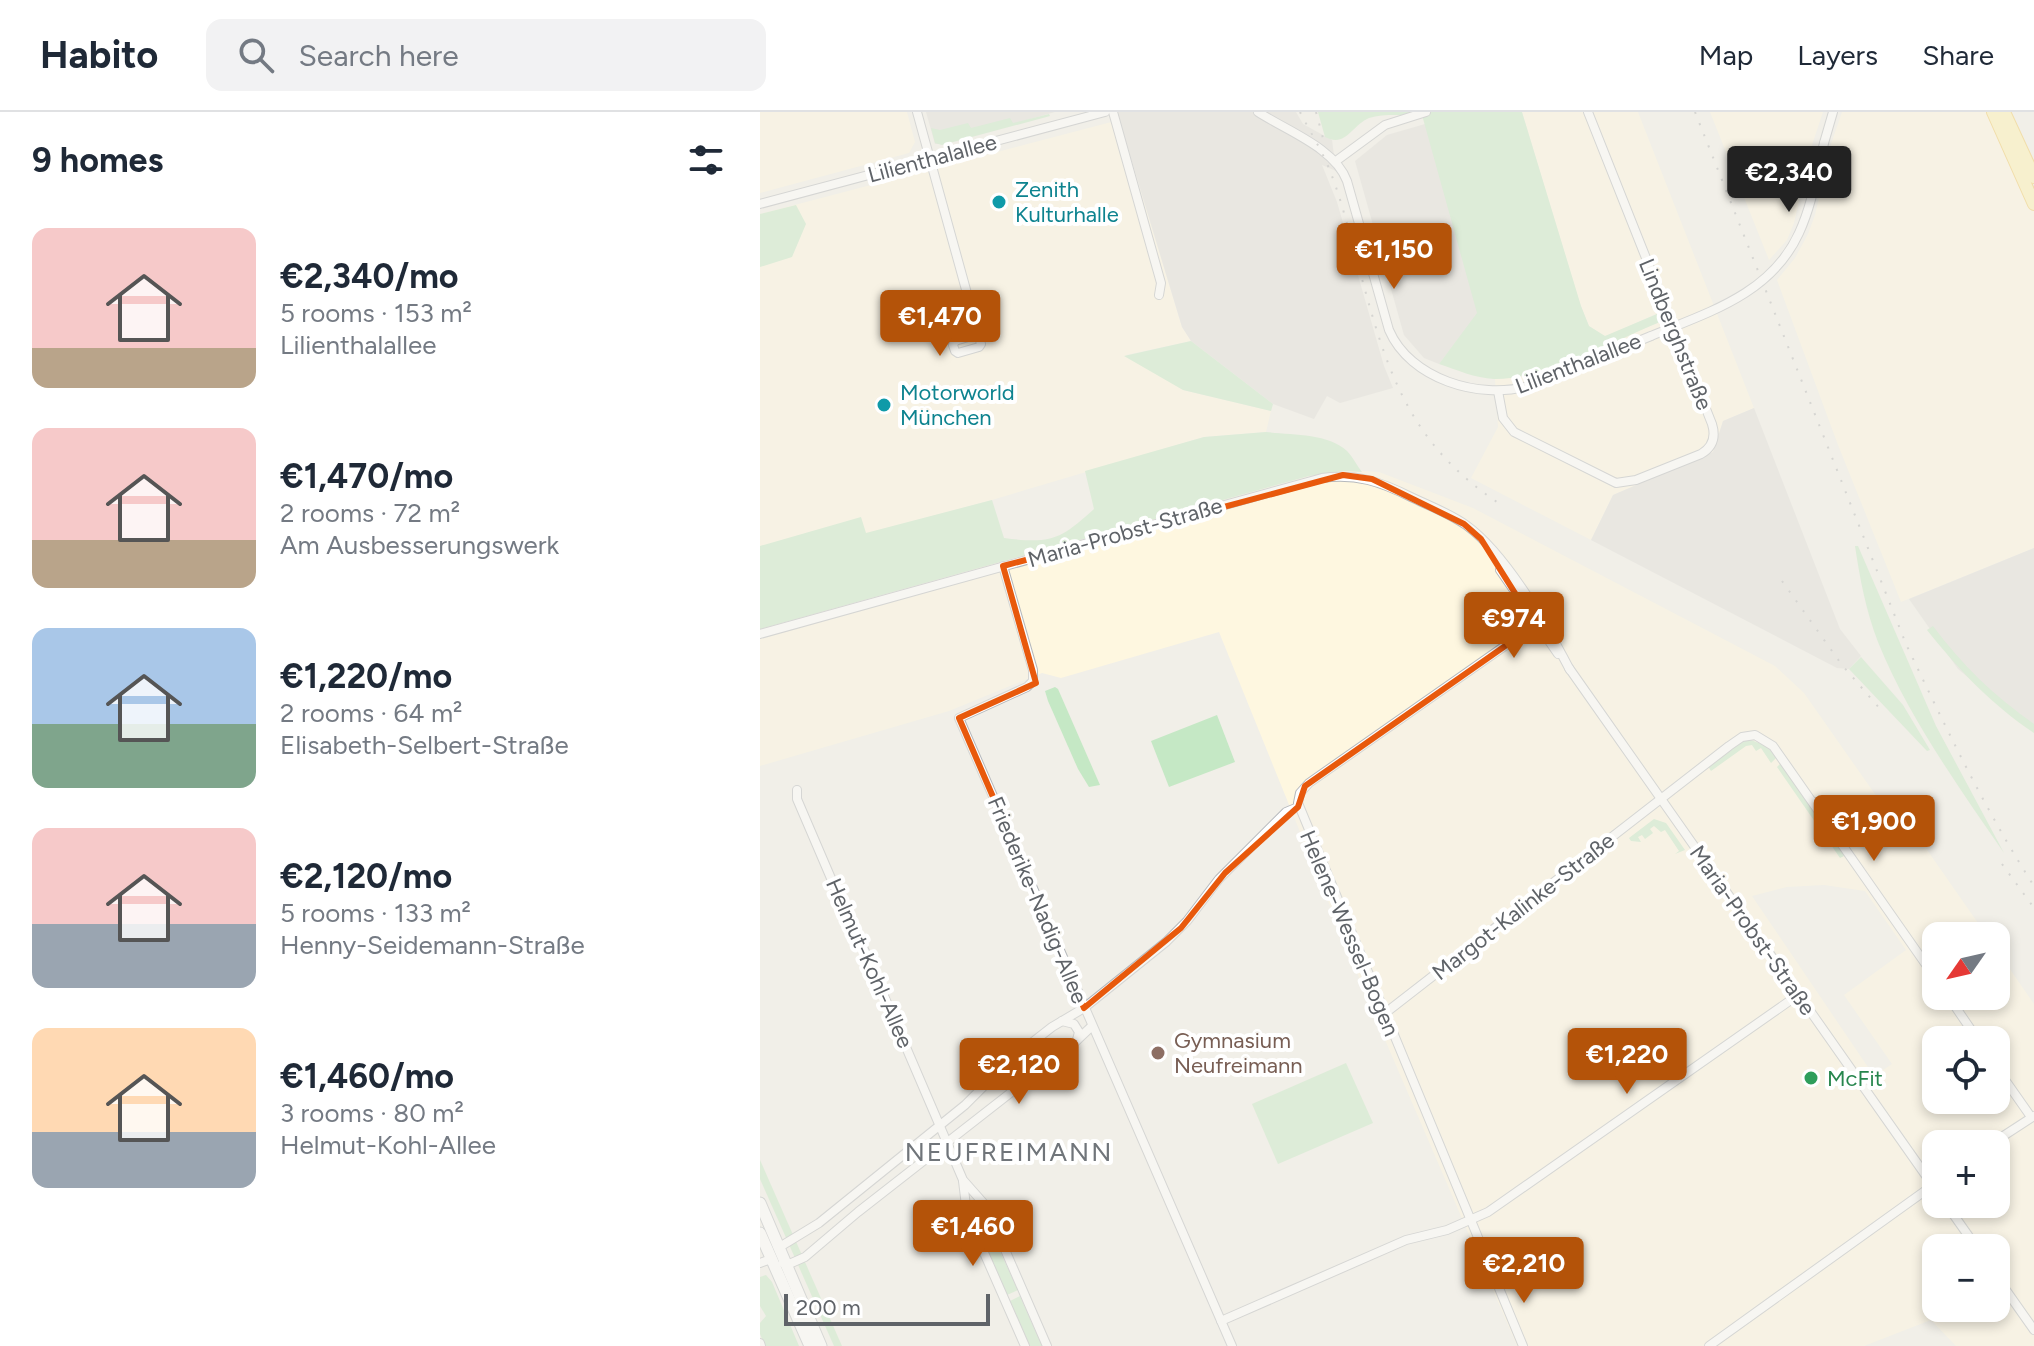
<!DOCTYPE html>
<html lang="en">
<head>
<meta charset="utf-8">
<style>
	:root { --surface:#fff; --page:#f2f2f3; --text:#1f2937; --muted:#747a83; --line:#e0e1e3; --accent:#b45309 }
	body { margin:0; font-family:Figtree,sans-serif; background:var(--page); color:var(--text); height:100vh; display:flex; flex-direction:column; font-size:30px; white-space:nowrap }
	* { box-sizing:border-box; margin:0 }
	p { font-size:26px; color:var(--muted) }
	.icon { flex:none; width:44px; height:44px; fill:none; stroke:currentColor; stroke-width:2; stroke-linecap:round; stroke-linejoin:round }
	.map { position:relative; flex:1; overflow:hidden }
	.panel { display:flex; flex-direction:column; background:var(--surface); width:760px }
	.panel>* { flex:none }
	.needle { width:52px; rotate:236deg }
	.controls { position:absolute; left:1162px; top:810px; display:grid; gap:16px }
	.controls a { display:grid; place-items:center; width:88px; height:88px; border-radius:16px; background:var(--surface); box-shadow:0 4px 12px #0003; font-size:40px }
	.scale { position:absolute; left:24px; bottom:20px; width:206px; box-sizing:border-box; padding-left:8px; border:4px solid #5f6368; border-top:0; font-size:22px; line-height:28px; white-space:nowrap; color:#5f6368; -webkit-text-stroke:6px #fff; paint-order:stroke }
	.price { position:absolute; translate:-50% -68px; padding:0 18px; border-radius:8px; background:var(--accent); color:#fff; font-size:26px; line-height:52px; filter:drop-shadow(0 2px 4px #0008) }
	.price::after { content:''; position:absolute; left:50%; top:48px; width:24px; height:18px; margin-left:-12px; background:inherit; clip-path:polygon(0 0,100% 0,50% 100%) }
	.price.selected { background:#222; color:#fff }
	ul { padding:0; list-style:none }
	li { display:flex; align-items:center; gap:24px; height:200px; padding:0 32px }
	li span { display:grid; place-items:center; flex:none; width:224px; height:160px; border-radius:16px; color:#555 }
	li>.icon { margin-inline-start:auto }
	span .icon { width:96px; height:96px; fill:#fffc; stroke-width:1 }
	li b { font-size:34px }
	h2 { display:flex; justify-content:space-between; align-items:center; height:96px; padding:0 32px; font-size:34px }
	header { display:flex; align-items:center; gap:48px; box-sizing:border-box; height:112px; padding:0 40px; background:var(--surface); border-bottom:2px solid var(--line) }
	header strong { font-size:38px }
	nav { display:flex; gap:44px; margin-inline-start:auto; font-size:28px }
	.search { width:560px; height:72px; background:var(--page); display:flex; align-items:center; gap:20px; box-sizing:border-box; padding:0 28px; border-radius:16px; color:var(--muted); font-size:30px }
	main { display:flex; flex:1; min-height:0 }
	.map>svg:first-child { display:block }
	.commercial { fill:#fef7e0; fill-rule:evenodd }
	.industrial { fill:#e0deda }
	.green { fill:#c5e8c5 }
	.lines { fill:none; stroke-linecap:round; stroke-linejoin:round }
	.street-casing { stroke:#b5b8bc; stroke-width:10 }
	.secondary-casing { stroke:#b6babf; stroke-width:13 }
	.primary-casing { stroke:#f2c960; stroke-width:14 }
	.street { stroke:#fff; stroke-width:8 }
	.secondary { stroke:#fff; stroke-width:11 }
	.primary { stroke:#fff2af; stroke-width:12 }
	.rail { stroke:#b6b7b8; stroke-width:2; stroke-dasharray:2 10; stroke-linecap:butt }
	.street-bridge-casing { stroke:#b5b8bc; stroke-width:10; stroke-linecap:butt }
	.street-bridge { stroke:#fff; stroke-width:8 }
	.marked { fill:none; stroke:#e8590c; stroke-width:6; stroke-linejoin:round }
	.culture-dot { fill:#0f9aa8; stroke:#fff; stroke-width:3 }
	.education-dot { fill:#8d6e63; stroke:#fff; stroke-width:3 }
	.leisure-dot { fill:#2e9e5b; stroke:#fff; stroke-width:3 }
	.labels { text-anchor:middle; stroke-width:8; stroke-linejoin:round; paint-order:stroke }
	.street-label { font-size:22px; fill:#5f6368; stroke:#fff }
	.culture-label { font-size:22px; fill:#0d838f; stroke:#fff; text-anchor:start }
	.education-label { font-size:22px; fill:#785e54; stroke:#fff; text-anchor:start }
	.leisure-label { font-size:22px; fill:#27864d; stroke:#fff; text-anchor:start }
	.quarter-label { font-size:26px; letter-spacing:2px; fill:#70757a; stroke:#fff }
</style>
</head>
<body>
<header>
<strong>Habito</strong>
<div class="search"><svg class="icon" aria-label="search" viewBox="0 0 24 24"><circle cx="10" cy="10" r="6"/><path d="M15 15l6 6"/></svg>Search here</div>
<nav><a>Map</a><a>Layers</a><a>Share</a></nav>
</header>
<main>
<section class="panel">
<h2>9 homes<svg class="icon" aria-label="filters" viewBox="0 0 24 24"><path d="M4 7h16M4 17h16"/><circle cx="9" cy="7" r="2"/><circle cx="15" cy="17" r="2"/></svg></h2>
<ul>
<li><span style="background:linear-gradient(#f6c9c9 75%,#b9a48a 0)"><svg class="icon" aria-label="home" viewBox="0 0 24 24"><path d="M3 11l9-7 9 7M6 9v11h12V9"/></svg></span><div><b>€2,340/mo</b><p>5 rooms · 153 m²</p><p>Lilienthalallee</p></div></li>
<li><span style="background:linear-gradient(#f6c9c9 70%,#b9a48a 0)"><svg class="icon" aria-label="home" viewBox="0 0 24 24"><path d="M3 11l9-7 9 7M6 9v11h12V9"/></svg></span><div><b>€1,470/mo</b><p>2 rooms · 72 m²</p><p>Am Ausbesserungswerk</p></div></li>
<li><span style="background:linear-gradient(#a9c7e8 60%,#7fa58c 0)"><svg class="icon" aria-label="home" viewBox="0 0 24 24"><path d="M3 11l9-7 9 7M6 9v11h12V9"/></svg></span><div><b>€1,220/mo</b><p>2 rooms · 64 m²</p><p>Elisabeth-Selbert-Straße</p></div></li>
<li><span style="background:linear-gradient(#f6c9c9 60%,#9aa5b1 0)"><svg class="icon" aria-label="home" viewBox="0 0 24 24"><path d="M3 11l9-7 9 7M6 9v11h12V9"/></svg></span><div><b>€2,120/mo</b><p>5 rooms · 133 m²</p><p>Henny-Seidemann-Straße</p></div></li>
<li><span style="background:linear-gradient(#ffd9b3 65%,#9aa5b1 0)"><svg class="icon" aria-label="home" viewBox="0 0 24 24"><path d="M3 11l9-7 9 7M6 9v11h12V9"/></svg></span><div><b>€1,460/mo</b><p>3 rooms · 80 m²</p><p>Helmut-Kohl-Allee</p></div></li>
</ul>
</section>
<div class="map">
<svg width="1274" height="1234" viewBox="0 0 1274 1234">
	<rect width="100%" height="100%" fill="#f1efe8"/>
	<g class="commercial">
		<path d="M0,0h147l8,30 -6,11 -149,40z"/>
		<path d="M762,0h116l116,296 -31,13 -10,31 -100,43 -22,45 -120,-62 27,-51 -3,-48 32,-3 133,-54 -4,-8 -51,23 -16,-11 -10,-25z"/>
		<path d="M950,0h113l-10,30 -19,81 -7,17 -18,20z"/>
		<path d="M1082,0h147l45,97v339l-133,54 -63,-157 -61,-165 18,-22 13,-24 7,-19 16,-71z"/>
		<path d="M359,8l63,207 9,14 -65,14 57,35 88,21 -5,21 -62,5 -212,63 -232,63v-349z"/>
		<path d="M591,358l28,2 94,36 302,158 29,27 87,124 9,-6 87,125h-51v60h60v-47l38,55v342h-78l-25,-26 -67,26h-347l-144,-334 -154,-380 -158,46 -19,-5 -93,38 -189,55v-137l549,-153zM1064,773l41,6 41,59 -62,45 48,69 -18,12 -122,-180 35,-9zM1176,928h60v60h-60zM1176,1032h60v60h-60zM1176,1136h60v60h-60z"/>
	</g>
	<g class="industrial">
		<path d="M166,0h129l-114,32h-6z"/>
		<path d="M357,0h179l7,12 29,16 4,31 -14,-6 15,37 47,164 9,22 -53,15 -13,-7 -13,23 -41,-15 -82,-63 -9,-14z"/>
		<path d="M665,12l54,188 -40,52 -15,-6 -20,-23 -49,-174 32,-26z"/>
		<path d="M994,296l86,221 21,27 -12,13 -12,-1 -246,-128 22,-45 100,-43 10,-31z"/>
		<path d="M1274,436v184l-76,-63 -49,-70z"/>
	</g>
	<g class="green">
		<path d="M558,0h204l59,194 8,20 16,10 52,-22 3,8c-46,19 -117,58 -166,57 -19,-1 -37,-9 -55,-15l38,-51 -55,-198c-15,1 -38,-2 -53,3 -17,7 -23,30 -44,19z"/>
		<path d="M289,2l1,2 -108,29 -7,-2 -4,-15 9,2 28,-7 3,5 39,-10 3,5z"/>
		<path d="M36,93l10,19 -14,33 -32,10v-53z"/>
		<path d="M431,229l82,63 -2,7 -88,-21 -59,-34z"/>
		<path d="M506,320c25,3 62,1 81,19 6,6 10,15 15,21l-19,-1 -34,5 -549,153v-83l101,-29 5,16 126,-33 12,38c47,6 56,2 90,-29l-9,-38 119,-34z"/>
		<path d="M1098,434l78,180 68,127c-46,-67 -95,-135 -126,-211 -12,-31 -18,-63 -23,-96z"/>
		<path d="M1173,514c29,39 61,70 101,98v9c-43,-29 -75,-63 -107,-103z"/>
		<path d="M1101,545l42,48 27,45 -3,1 -78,-82z"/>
		<path d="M295,575l3,2 42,96 -11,2 -11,-18 -30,-68 -3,-10z"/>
		<path d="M457,603l18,47 -66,25 -18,-46z"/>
		<path d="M991,628l18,7 8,10 -6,6 -10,-15 -5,3 -4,-6 -6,1 -35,25 -3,-5 32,-24z"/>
		<path d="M1021,651l62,88 1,5 -4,2 -63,-91z"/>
		<path d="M894,707l12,4 19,27 -10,4 4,-3 -14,-21 -4,2 -7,-6 -4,3 3,4 -8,6 -3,-4 -4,2 3,5 -10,-1 -2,-3z"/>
		<path d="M586,951l27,60 -95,41 -26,-60z"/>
		<path d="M0,1048l82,186h-8l-74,-167z"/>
		<path d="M217,1090l41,88 -11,5 -36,-82 -2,-7z"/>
		<path d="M6,1163l6,7 27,64h-34l-5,-12v-11l6,-7 -6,-10v-29z"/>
		<path d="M260,1184l22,50h-12l-20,-45z"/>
	</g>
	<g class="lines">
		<defs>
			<g id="street">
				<path d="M157,0l64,232 -2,3 -21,6 -3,-2 -2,-6 2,-4 23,-7"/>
				<path d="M353,0l48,171 -2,12"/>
				<path d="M498,0c29,19 77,36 89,69l42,149c21,49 90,70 139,56l123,-50"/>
				<path d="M1064,31l9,-31"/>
				<path d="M576,49l49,-36 41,-13"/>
				<path d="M0,92l345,-92"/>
				<path d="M738,279l5,27 11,14 102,51 20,-3 65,-26c12,-7 15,-17 11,-30l-124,-312"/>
				<path d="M243,454l30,104v11l-6,6 -68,31 273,628"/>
				<path d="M740,458l58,84"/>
				<path d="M0,522l562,-156c34,-5 59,4 89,19 19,9 38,16 55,28 40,29 81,101 104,145"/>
				<path d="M809,556l367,522"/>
				<path d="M37,678v9l45,105 6,8 115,268 23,26 61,140"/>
				<path d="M1188,884l30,44"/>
				<path d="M624,902l345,-268 13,-9 13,-2 18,11 163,233"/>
				<path d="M302,909l12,3 5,8 -2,8"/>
				<path d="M248,950l11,24"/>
				<path d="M1236,955l35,50"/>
				<path d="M1231,1032l43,-28"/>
				<path d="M203,1069l4,33 58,132"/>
				<path d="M1186,1092l31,44"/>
				<path d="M18,1136l41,-25 146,-118 46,-46 41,-32 32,-19 82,-66 21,-21 32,-42 67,-67 12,-5"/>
				<path d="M0,1151l11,-4"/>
				<path d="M23,1151l4,2 18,-8 53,-45 215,-168 19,-18"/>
				<path d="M1236,1164l38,54"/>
				<path d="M461,1209l185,-81 41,-10 41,-18 310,-217"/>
				<path d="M0,1231l1,3"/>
				<path d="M763,1234l-225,-543 2,-10 9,-10 233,-163"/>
				<path d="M949,1234l227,-163"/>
			</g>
			<g id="secondary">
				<path d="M0,1091l61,143"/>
				<path d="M0,1121l50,113"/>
			</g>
			<g id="primary">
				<path d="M1233,0l41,92"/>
				<path d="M1244,0l30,65"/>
			</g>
		</defs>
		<use href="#street" class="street-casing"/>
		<use href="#secondary" class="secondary-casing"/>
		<use href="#primary" class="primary-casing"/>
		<use href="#street" class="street"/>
		<use href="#secondary" class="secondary"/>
		<use href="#primary" class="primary"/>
		<g class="rail">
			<path d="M540,0c9,18 20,35 28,54 10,24 17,50 24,76 30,109 46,195 148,262"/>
			<path d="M556,0l8,30"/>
			<path d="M935,0l211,532c39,82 79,166 128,242"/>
			<path d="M1022,469l60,84 39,45"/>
			<path d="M1242,752l32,44"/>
		</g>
		<defs>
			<path id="street-bridge" d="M891,224c58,-24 120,-42 148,-103 13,-28 18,-60 25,-90"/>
		</defs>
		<use href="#street-bridge" class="street-bridge-casing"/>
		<use href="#street-bridge" class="street-bridge"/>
	</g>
	<path d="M0 0H1274V1234H0ZM583,363l29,4 92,45 17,15 54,86 -230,161 -7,21 -73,66 -44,55 -97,80 -125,-290 77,-35 -33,-117z" fill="#f1efe8" fill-opacity=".55" fill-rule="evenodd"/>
	<path class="marked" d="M583,363l29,4 92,45 17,15 54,86 -230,161 -7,21 -73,66 -44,55 -97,80 -125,-290 77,-35 -33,-117z"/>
	<g class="culture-dot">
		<circle cx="239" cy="90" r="8"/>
		<circle cx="124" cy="293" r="8"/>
	</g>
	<circle class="education-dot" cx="398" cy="941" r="8"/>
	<circle class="leisure-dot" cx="1051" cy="966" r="8"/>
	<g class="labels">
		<g class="street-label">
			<text transform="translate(172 46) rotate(-15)" y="8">Lilienthalallee</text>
			<text transform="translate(916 222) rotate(68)" y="8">Lindberghstraße</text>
			<text transform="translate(818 251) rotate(-21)" y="8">Lilienthalallee</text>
			<text transform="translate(365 420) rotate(-16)" y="8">Maria-Probst-Straße</text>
			<text transform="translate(278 788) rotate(67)" y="8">Friederike-Nadig-Allee</text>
			<text transform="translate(763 794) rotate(-38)" y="8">Margot-Kalinke-Straße</text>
			<text transform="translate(993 818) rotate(55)" y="8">Maria-Probst-Straße</text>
			<text transform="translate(590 821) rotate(67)" y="8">Helene-Wessel-Bogen</text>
			<text transform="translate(110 851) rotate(66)" y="8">Helmut-Kohl-Allee</text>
		</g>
		<g class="culture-label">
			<text x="255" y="85">Zenith<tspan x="255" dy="25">Kulturhalle</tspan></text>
			<text x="140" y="288">Motorworld<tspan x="140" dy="25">München</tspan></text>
		</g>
		<g class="education-label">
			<text x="414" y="936">Gymnasium<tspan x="414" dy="25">Neufreimann</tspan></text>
		</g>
		<g class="leisure-label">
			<text x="1067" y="974">McFit</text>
		</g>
		<g class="quarter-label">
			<text x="249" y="1049">NEUFREIMANN</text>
		</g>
	</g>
</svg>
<div class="controls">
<a><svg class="needle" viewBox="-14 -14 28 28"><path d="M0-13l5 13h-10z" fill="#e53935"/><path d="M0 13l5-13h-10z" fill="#747a83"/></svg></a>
<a><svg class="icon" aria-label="locate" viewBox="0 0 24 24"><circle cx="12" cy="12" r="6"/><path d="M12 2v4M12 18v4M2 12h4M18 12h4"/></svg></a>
<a>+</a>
<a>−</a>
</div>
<div class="scale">200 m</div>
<b class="price selected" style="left:1029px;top:102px">€2,340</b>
<b class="price" style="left:634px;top:179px">€1,150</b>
<b class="price" style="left:180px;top:246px">€1,470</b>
<b class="price" style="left:754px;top:548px">€974</b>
<b class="price" style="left:1114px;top:751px">€1,900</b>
<b class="price" style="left:867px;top:984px">€1,220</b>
<b class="price" style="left:259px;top:994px">€2,120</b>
<b class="price" style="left:213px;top:1156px">€1,460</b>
<b class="price" style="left:764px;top:1193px">€2,210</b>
</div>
</main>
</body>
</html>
